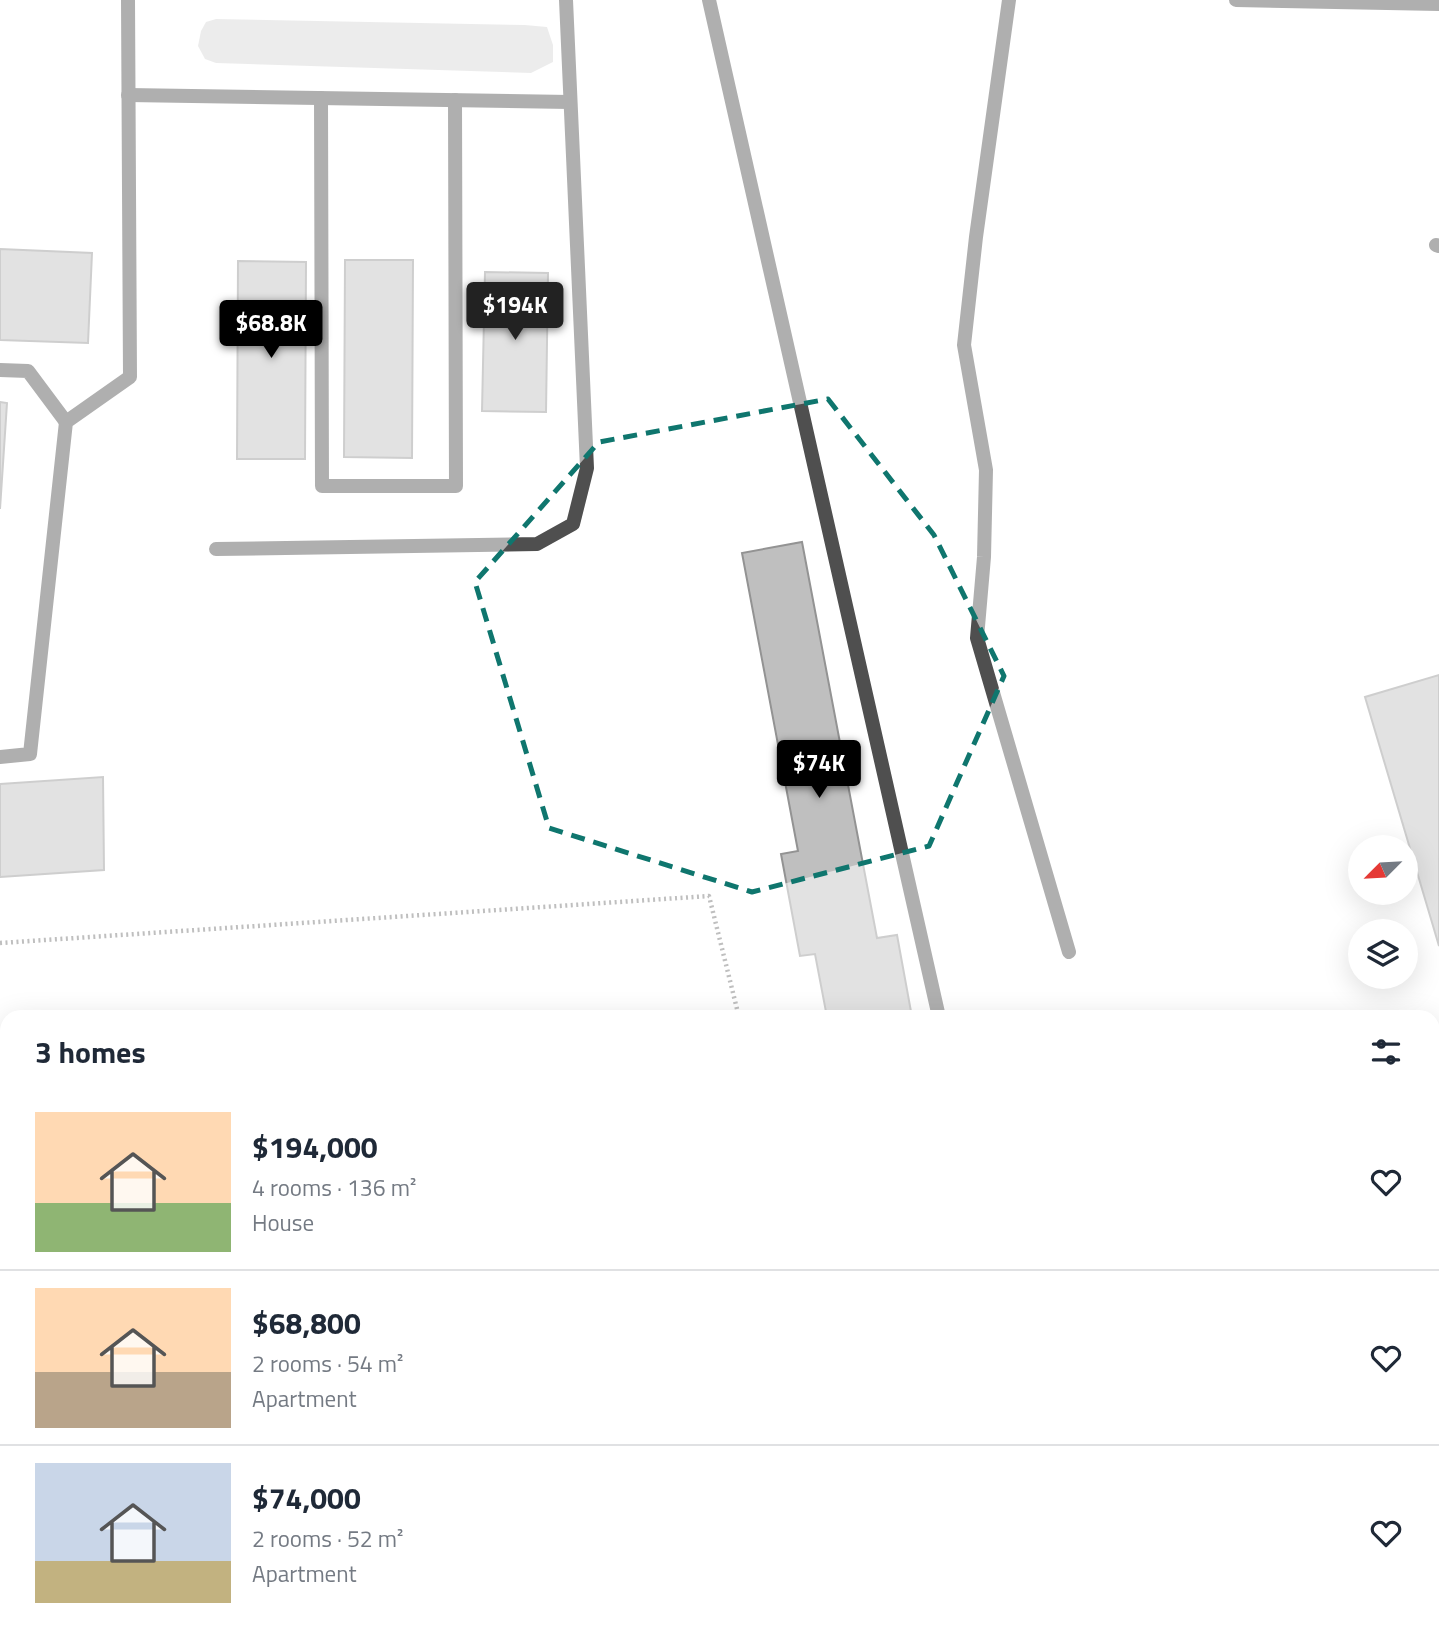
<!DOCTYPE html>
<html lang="en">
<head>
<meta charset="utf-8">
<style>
	:root { --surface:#fff; --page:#f6f6f7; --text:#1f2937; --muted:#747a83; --line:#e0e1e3; --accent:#000 }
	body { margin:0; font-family:"Titillium Web",sans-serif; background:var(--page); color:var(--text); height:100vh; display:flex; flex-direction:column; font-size:26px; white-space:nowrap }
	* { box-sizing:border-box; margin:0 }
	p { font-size:23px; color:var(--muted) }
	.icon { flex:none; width:38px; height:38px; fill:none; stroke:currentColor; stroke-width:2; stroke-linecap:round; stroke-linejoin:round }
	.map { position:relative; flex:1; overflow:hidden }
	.drawer { position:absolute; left:0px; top:1010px; width:1440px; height:625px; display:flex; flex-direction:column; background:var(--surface); border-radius:21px 21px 0 0; box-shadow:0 7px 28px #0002 }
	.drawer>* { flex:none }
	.needle { width:46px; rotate:246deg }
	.buttons { position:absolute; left:1348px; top:835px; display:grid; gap:14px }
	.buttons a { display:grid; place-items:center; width:70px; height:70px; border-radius:50%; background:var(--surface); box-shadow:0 7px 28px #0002; font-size:35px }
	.price { position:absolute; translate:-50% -60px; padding:0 16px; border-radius:7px; background:var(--accent); color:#fff; font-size:23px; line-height:46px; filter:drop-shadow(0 2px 4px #0008) }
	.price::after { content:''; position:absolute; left:50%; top:42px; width:21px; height:16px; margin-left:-10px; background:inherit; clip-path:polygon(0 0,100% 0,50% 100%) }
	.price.current { background:#222; color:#fff }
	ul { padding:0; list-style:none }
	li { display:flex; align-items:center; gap:21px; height:175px; padding:0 35px }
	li+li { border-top:2px solid var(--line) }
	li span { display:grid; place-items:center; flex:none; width:196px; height:140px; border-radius:0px; color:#555 }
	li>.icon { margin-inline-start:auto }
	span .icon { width:84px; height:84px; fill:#fffc; stroke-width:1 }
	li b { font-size:30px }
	h2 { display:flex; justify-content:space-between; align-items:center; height:84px; padding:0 35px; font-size:30px }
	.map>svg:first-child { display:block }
	.green { fill:#d6d6d6 }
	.building { fill:#bfbfbf; stroke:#939393; stroke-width:2 }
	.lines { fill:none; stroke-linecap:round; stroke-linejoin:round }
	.path { stroke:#717171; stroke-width:4.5; stroke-dasharray:2 3.5; stroke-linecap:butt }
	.service { stroke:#4f4f4f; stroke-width:14 }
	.tertiary { stroke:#4f4f4f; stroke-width:14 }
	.marked { fill:none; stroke:#0f766e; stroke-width:5; stroke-dasharray:14 9; stroke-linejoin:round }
</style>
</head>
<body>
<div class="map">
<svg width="1439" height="1634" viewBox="0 0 1439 1634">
	<rect width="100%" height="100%" fill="#fff"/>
	<path class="green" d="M216,19l309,6 22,2 6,18v17l-22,11 -315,-10 -11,-4 -7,-13 3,-15 5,-9z"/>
	<g class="building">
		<path d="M0,249l92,4 -4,90 -88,-3z"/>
		<path d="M345,260h68l-1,198 -68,-1z"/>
		<path d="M238,261l68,1 -1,197h-68z"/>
		<path d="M485,272l63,1 -2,139 -64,-1z"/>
		<path d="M0,402l7,1 -7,106z"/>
		<path d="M802,542l75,396 20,-3 15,82h-85l-12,-63 -15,2 -19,-102 17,-3 -56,-298z"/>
		<path d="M1439,675v271l-74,-249z"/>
		<path d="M103,777l1,93 -104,7v-93z"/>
		<path d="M7,1174v316l-6,2 -1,-315z"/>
		<path d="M7,1623v5h28l2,6h-37v-9z"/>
		<path d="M354,1628h145l-20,6h-145z"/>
		<path d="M632,1628h86l2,6h-86z"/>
	</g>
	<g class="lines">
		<g class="path">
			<path d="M0,943l709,-47 30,121"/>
			<path d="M893,1628l1,6"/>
		</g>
		<g class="service">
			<path d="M709,0l230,1017"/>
			<path d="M1009,0l-33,237 -12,108 22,125 -2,87 -7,81 92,314"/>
			<path d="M128,95l442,7"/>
			<path d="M321,98l1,388h134l-1,-386"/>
			<path d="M1436,245l3,1"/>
			<path d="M0,370l28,1 38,51"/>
			<path d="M216,549l321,-5 36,-20 14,-56 -21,-468"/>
			<path d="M0,757l30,-3 36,-332 64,-45 -2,-377"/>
			<path d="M0,1159l7,-2"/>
			<path d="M0,1561l7,-1"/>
			<path d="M65,1628l2,6"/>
		</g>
		<path class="tertiary" d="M1236,0l203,4"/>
	</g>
	<path d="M0 0H1439V1634H0ZM828,399l106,136 70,141 -75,170 -177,46 -203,-64 -74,-246 124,-140z" fill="#fff" fill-opacity=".55" fill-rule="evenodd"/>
	<path class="marked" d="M828,399l106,136 70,141 -75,170 -177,46 -203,-64 -74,-246 124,-140z"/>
</svg>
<div class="buttons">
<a><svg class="needle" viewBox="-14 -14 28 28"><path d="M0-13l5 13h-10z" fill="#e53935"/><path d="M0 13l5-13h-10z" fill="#747a83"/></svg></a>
<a><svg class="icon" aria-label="layers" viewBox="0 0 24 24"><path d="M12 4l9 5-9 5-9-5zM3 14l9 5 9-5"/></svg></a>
</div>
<b class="price current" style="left:515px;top:342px">$194K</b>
<b class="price" style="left:271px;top:360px">$68.8K</b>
<b class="price" style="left:819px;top:800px">$74K</b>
<section class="drawer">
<h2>3 homes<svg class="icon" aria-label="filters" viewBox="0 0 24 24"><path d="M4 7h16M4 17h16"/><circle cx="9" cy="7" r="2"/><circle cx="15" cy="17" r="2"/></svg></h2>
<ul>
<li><span style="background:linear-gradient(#ffd9b3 65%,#8fb573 0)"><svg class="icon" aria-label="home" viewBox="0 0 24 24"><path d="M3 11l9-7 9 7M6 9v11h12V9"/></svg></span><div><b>$194,000</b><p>4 rooms · 136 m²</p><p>House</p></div><svg class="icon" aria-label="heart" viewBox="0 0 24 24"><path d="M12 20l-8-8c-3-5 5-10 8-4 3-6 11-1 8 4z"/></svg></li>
<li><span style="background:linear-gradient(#ffd9b3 60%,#b9a48a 0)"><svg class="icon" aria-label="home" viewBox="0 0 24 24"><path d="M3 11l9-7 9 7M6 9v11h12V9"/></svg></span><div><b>$68,800</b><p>2 rooms · 54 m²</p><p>Apartment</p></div><svg class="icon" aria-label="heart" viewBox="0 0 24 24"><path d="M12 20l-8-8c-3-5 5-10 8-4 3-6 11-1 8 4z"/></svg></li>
<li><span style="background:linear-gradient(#c9d6e8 70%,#c2b280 0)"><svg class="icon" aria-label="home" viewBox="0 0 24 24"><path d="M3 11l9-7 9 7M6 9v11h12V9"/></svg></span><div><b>$74,000</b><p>2 rooms · 52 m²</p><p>Apartment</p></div><svg class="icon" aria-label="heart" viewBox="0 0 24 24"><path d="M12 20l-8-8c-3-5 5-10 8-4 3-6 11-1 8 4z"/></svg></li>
</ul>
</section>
</div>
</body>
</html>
